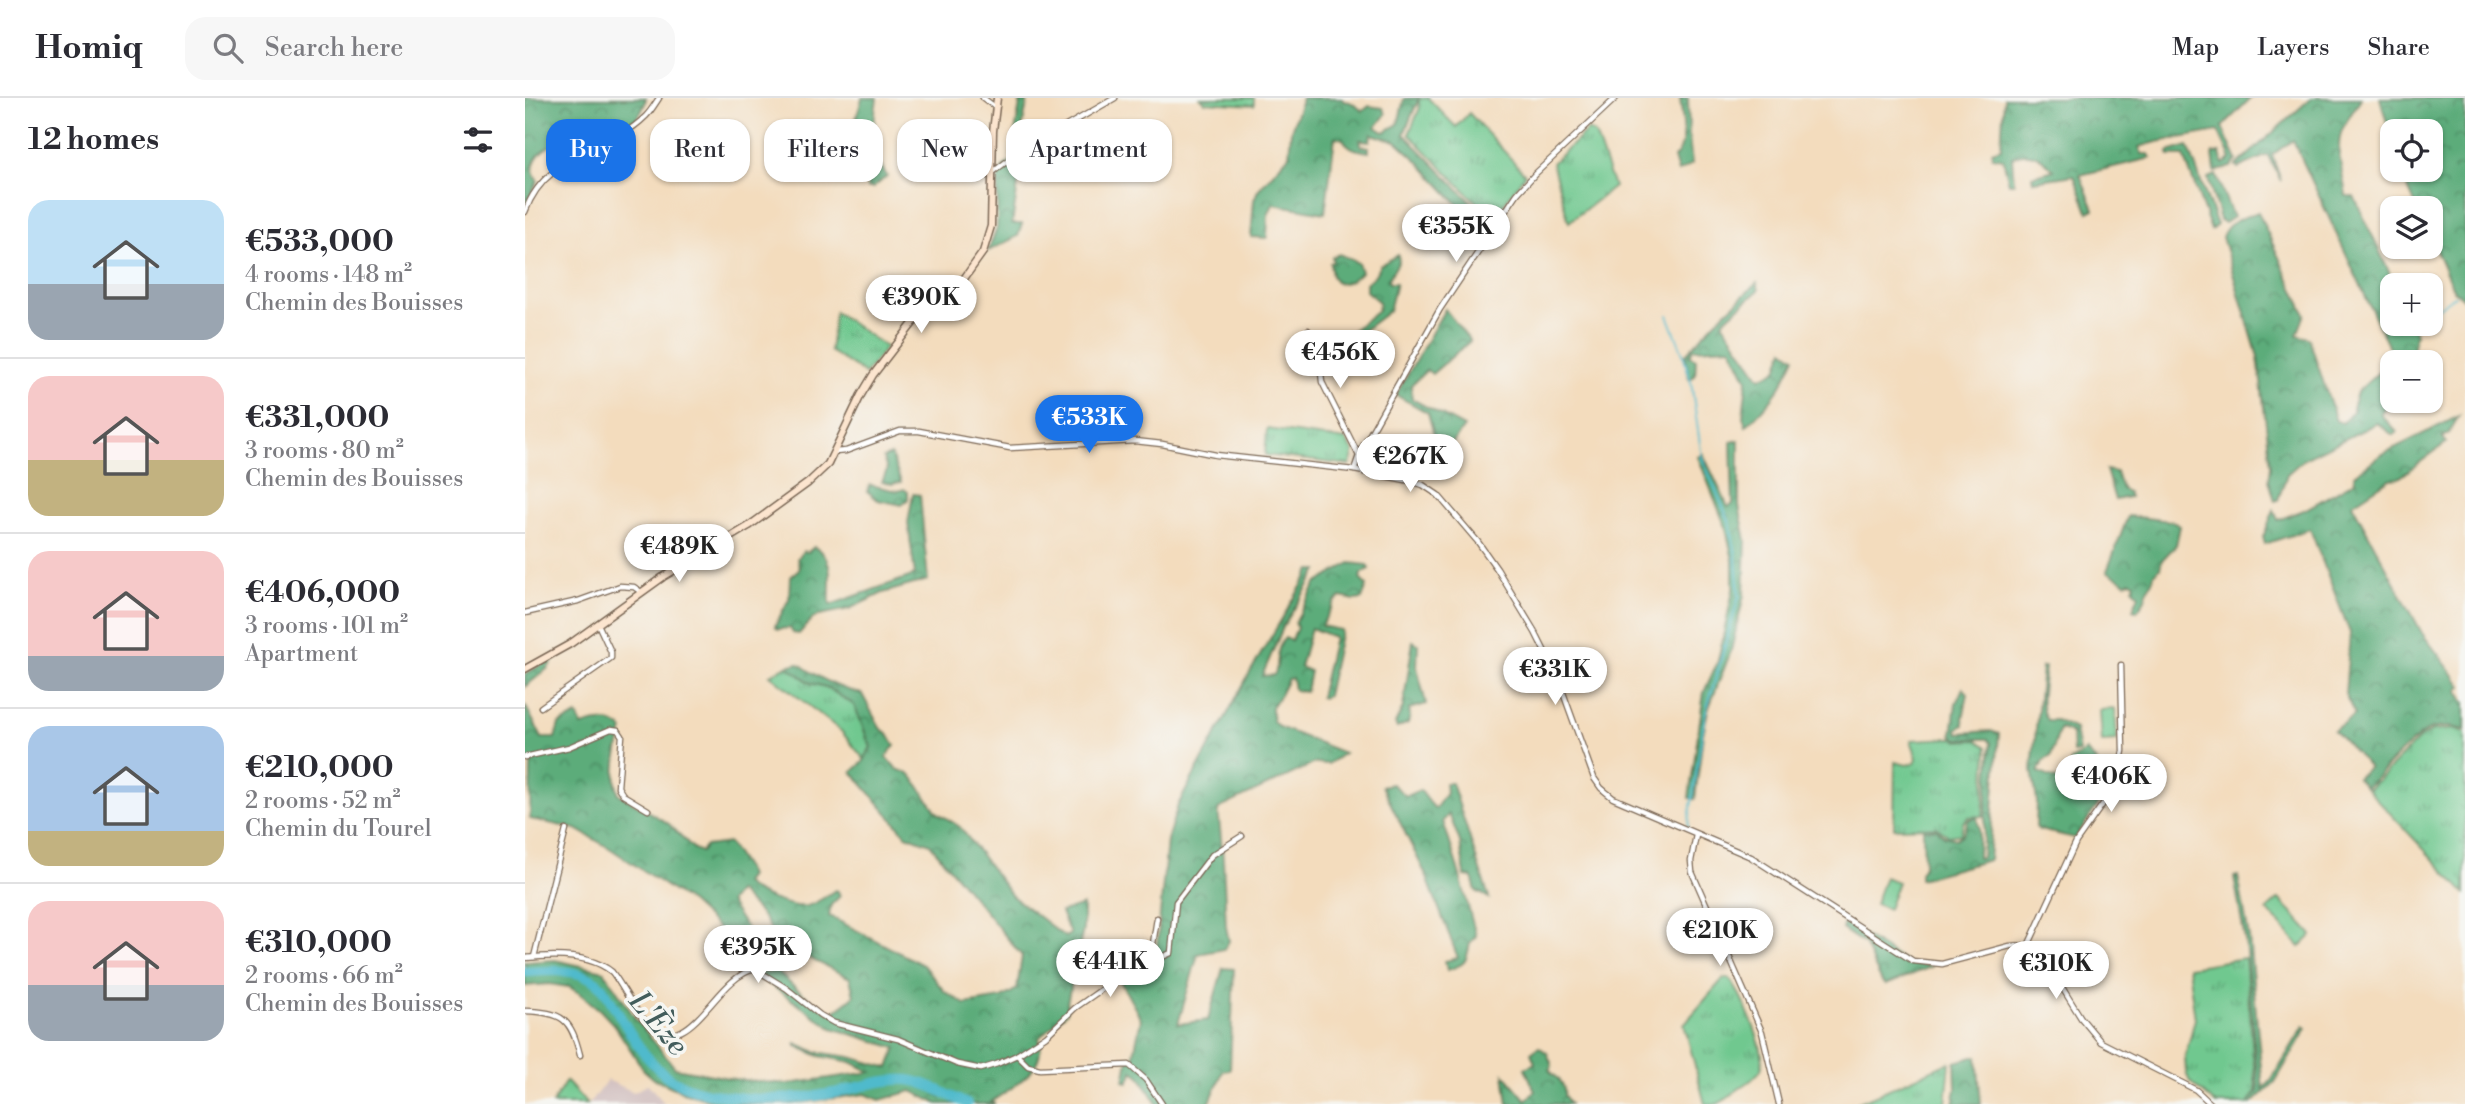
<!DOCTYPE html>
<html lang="en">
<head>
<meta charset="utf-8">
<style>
	:root { --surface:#fff; --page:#f7f7f7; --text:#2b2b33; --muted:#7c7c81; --line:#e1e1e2; --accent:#1a73e8 }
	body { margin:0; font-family:"Libre Bodoni",serif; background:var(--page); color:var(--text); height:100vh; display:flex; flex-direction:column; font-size:26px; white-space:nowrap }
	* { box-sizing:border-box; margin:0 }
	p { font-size:23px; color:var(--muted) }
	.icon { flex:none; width:38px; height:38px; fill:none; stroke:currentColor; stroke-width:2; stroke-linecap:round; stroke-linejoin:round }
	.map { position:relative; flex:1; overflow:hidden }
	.side { display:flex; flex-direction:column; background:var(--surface); width:525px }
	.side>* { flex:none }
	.banner { position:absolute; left:21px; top:21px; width:665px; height:63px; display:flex; gap:14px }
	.controls { position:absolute; left:1855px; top:21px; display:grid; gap:14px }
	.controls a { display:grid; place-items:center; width:63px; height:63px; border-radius:14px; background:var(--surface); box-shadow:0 2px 5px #0004; font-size:35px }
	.price { position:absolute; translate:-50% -60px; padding:0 16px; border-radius:24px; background:#fff; color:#222; font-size:23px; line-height:46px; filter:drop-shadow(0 2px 4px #0008) }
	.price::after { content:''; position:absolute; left:50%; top:42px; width:21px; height:16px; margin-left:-10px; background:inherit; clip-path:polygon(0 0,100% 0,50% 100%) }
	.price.active { background:var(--accent); color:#fff }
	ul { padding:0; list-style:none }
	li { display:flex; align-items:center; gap:21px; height:175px; padding:0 28px }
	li+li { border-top:2px solid var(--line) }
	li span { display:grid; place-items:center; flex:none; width:196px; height:140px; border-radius:21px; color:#555 }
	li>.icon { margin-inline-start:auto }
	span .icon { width:84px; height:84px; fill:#fffc; stroke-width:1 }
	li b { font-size:30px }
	h2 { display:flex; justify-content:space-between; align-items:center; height:84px; padding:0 28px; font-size:30px }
	.tag { padding:0 24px; border-radius:21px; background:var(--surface); box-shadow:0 2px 5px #0004; font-size:24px; line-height:63px }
	.tag.active { background:var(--accent); color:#fff }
	header { display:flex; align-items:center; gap:42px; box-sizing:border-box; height:98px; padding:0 35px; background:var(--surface); border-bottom:2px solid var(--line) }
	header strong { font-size:33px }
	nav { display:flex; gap:38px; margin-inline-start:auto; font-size:24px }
	.search { width:490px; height:63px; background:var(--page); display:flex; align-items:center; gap:18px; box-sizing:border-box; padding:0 24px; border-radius:21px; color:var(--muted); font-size:26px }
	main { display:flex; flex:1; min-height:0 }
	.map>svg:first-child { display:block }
	.industrial { fill:#d1bfbf }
	.grass { fill:url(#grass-tufts); stroke:#557956; stroke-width:2 }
	.forest { fill:url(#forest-crowns); stroke:#4b6b4c; stroke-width:2 }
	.pitch { fill:#6fc88f; stroke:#557956; stroke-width:2 }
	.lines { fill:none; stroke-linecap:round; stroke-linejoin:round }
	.stream { stroke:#4fbacc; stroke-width:2 }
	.river { stroke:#4fbacc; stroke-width:10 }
	.street-casing { stroke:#7b6856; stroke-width:7 }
	.secondary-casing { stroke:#7b6856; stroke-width:9 }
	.street { stroke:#fff; stroke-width:4.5 }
	.secondary { stroke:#fce5cf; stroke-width:6 }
	.labels { text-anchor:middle; stroke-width:7; stroke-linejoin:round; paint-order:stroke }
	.water-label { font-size:30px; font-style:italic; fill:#425c5b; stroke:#f6f6f2 }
</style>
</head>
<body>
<header>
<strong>Homiq</strong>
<div class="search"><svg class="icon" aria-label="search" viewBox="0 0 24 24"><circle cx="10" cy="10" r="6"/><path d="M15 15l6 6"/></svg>Search here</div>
<nav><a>Map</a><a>Layers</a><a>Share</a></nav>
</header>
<main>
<section class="side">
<h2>12 homes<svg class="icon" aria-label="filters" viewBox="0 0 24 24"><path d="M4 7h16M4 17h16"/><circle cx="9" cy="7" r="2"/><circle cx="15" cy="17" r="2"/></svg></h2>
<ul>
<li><span style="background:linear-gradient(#bfe0f5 60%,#9aa5b1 0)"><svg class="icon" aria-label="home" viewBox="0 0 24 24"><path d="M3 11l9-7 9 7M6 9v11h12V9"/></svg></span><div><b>€533,000</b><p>4 rooms · 148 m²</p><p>Chemin des Bouisses</p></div></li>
<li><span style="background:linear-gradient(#f6c9c9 60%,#c2b280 0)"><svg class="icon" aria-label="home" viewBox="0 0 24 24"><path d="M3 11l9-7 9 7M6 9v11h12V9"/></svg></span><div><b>€331,000</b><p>3 rooms · 80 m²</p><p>Chemin des Bouisses</p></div></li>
<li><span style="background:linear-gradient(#f6c9c9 75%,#9aa5b1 0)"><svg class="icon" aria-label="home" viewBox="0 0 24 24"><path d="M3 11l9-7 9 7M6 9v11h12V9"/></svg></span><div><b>€406,000</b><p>3 rooms · 101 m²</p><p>Apartment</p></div></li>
<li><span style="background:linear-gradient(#a9c7e8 75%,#c2b280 0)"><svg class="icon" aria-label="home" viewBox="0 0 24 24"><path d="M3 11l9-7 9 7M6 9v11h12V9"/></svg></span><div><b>€210,000</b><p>2 rooms · 52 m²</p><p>Chemin du Tourel</p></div></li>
<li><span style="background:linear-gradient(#f6c9c9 60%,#9aa5b1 0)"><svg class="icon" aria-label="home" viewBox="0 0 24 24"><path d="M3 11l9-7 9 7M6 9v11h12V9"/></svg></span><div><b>€310,000</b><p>2 rooms · 66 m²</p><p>Chemin des Bouisses</p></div></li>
</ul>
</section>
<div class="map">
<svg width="1940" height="1006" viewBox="0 0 1940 1006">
	<defs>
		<pattern id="grass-tufts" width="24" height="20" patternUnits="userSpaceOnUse" patternTransform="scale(1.75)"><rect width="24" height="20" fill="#6fc88f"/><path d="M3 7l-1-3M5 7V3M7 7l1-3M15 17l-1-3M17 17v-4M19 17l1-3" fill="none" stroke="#5ca374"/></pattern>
		<pattern id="forest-crowns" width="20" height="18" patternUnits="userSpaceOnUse" patternTransform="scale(1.75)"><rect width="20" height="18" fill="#5bac7a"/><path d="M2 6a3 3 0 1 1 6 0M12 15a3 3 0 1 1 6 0" fill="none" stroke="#4c8c63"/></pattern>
	</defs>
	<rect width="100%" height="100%" fill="#f6f6f2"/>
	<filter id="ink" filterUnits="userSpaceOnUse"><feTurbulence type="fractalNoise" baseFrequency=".0143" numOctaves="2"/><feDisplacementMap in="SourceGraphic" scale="14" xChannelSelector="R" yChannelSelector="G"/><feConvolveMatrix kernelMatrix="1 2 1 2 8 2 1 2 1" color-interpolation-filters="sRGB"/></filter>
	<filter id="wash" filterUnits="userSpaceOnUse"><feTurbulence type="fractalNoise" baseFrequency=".00686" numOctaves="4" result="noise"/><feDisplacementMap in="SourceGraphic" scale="28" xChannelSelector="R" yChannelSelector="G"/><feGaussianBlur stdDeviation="1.57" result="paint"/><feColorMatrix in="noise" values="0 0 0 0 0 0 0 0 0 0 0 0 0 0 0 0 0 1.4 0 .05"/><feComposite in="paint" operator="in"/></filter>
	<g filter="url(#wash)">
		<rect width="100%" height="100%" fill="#f3dcbd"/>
		<path class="industrial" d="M82,982l27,12 14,-8 17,20h-76z"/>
		<g class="grass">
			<path d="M676,0h53v7l-49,-3z"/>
			<path d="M903,0l28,29 13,-14 56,61 -32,45 -84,-85 10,-24v-11z"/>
			<path d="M1063,32l7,4 19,53 -45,35 -17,-59z"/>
			<path d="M310,214l51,35 -21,27 -35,-23z"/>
			<path d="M742,331l79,11 8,12 -4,13 -85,-10z"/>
			<path d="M262,568l23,17 16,4 28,18 17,42 -7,12 -23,-28 -71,-56z"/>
			<path d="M1931,631l9,4v160l-97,-103 53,-53 12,-6z"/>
			<path d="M1429,640l4,3 18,-1 11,7 -4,69 -15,1 -5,6 -2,11 -12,2 -13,-9 -42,1 1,-66 12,3 8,-2 2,-5 -6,-18z"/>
			<path d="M1720,860l11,133 -8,13h-32l-26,-22 -4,-9 -1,-16 10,-38 -7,-52z"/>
			<path d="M1203,880c12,10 41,77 33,91 -4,10 -29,23 -38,32l-6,3h-12l-21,-80 39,-45z"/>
			<path d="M1425,964l-4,42h-91z"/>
			<path d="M41,983l21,23h-35z"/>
		</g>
		<g class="forest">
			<path d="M0,0h121c-3,22 -26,36 -46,40l-11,-9 -30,19 -5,-4c-15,6 -28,23 -16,37l-13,24z"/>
			<path d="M337,0h15c-4,26 -6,55 10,78l-14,12h-5l-5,-14 -23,4 -2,-3c8,-26 17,-50 24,-77z"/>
			<path d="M496,0h7l-10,52 -7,5z"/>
			<path d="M777,0h40l1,3 7,1 13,9 6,-5 14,2 3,6 -10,13 8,5 14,-8 6,-25 15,-1 -15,36 88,89 -8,10 -67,-73 -21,-19 -25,-7 -1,7 -10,-1 1,6 8,1v5c-12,-2 -20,-3 -26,-13l-8,-2 -10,76 -52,-9 -5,11 -1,23 -16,-1 3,-37 4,-10 31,-35 2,-24z"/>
			<path d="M1155,0h8l1,39 3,27 -14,8 -4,-14c15,-15 8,-40 6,-60z"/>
			<path d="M1479,0h247l-29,29 15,33 -6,7 -16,5 -2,-19h7l3,11 8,-5 -13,-28 -61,11 -18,5 3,7h7l2,4 -71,17 14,34 -6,3 -14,-37 -41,6 -1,-5 22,-6c-13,-13 -23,-21 -42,-13l2,26h-5l-6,-24 -11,-2v-6l9,-3z"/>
			<path d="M1786,0h50c-6,11 -16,23 -20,35 -6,21 3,42 5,63h8l41,89h-3v39h20l4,10 -7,28h-17v36l-12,16 17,18 -4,3 -16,-12 -73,36 -17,15 -9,26 -3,1 -6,-21 2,-14 -13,-109 -36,-120c5,-16 23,-20 36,-25l47,102 -8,21 12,3 27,83 7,2 11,-13 -2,-2 5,-16 37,-34 -101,-218 -21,15 9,26 -13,-26 -30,13 -2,-2z"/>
			<path d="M1855,0h85v202l-11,-9 -23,-52v-31h-14l-17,-38h31v-39h-39v10z"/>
			<path d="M1663,48l29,79 -6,5 -27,-74h-15l-1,-4z"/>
			<path d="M490,60l7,1 -10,65h10l-4,12 -30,15 9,-23 1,-52 6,-10z"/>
			<path d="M1691,77l17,42 -9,6 -4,-3 -12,-42z"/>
			<path d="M814,156l19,9 3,9c-8,8 -13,12 -24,11l-5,-7 -2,-13 3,-1 -1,-5z"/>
			<path d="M873,157l1,6 -11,19 1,3h7l-7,28 -37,28 -17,9 -2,-2 45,-36 1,-8 -13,-11v-8l9,-8 5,-10z"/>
			<path d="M1232,185l2,7 -37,32 38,56 17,-8 7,-21 11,8c-14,32 -23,45 -49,69l-3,-9 4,-37 -16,-33 -38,2 -3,7 6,3 -1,17 -6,3 -4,-24 30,-33z"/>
			<path d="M920,211l25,32 -38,33 -5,-4 -16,15 1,14 52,28 -16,22 -14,-14 -6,-22 -32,-18z"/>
			<path d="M1934,318l-11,18 -6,3 4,6 -47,35 -9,1 -38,25 70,129 40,53 -4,5 7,12v27c-9,-3 -23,-4 -33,-1 -16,4 -52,46 -66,59l-9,-10 12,-11 -35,-37 21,-15 -10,-21 5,-61 -40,-104 -45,15 -2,-7 11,-27 4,10 26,-10 51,-29 -1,-6 28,-21z"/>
			<path d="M1214,342v66l7,34 -2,55 -13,56 -23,59 -5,24 -8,65 -6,-1 15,-106 14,-31 15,-71v-30l-7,-32 -28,-71 5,-3 25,53 5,-3 -2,-62z"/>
			<path d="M366,357l10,27 -9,2 -10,-2 5,-12 -4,-12z"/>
			<path d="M1581,372l10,2 6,17 6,3 2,5 -15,3z"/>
			<path d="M345,387l28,6 6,-2 4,3v7l-6,6 -24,-5 -11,-9z"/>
			<path d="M388,396l7,1 8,85 -45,13 -34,16 -29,6 -7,3 -14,16 -6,-1 -3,-5 -12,1 -3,-3 14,-27 1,-22 10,-9 -3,-9 6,-8 5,1 6,-5c23,11 14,38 16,58l85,-30 -7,-52z"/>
			<path d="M1603,418l43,5 9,5 -4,19 -14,15 -2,8 -6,6c0,7 -4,9 -6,16 -4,10 -3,13 -11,21l-4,-2 6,-14 -6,-6 2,-6 -4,-2 -5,2 -19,-12z"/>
			<path d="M825,465l17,2 2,4 -8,5 -1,5 7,7 -5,13 -7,1 -14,-3 -6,5 -14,24 20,4 -14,66 -3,2 -4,-1 14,-60 -23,-9 -11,39 10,4 -4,21 -12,-2 -2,-12 -4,1 -8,16 -9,12 2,14 6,6 65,26 -16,11 -13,-1 -97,46 5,49 3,69 3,14 -5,8 -26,5 -20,70 30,-4 15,-52 11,1 -4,101 -7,1 -14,33h-52l-17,-28 -7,-5 -5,11 -4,-1 4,-21 5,-1 8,-40 -21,-38 25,-12 11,-11 11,-118 11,-35 71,-131 62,-104h7l-34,55 -22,51 12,-1c7,-12 0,-27 11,-37l6,3 6,-13 -2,-6 21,-38z"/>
			<path d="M888,543l5,3 -1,23 9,37 -17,5 1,7 -2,7 -11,5 -2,-4 8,-17z"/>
			<path d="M31,558l-8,12 -23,19v-13z"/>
			<path d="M273,565c20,15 40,25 64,31l18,34 7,5 8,12 -9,12 11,12 14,6 26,37 23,15 52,69 53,41 5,-3 -9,-22 22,-7v25l-16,73v9l-28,26c9,31 -27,49 -48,64l4,2h-57l-26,-13 -32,9 -15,-6 -73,10h-70l-37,-11 -31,-14 -10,-9 -29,-44 -15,-16 -21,-17 -10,-6 -20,-3 -24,2v-24l30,-2 49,11 33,50 38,47 59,11 54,5 83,-12 -20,-10 -32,-6 -23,-10v-3l20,9 34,5 39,11 7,-20 -64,-20 -79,-55 25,-1 17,16 36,26 23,-18 -4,-18 -47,-23 -18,-2 -22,-36 -25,-26 -9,11 24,36 2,18h-7l-57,-53 -80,-54 -35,-20 -46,-10 1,-56 -6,-3v-55l17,33h13l4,-14 18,-9 5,11c14,-5 30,-8 41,4 -5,19 -12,46 -4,64l50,30 25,25 7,3 5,-6 23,-3 18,28 2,5 -5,7c9,11 48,25 62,23 11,-2 20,-10 29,-16l3,1 2,5 -9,9 -2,11 94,49 21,26 21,13 36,-6 16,-9 5,-33 -92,-112 -24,-9 -54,-63 12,-11 7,-14 -17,-42 -28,-18 -15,-4 -24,-17z"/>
			<path d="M1517,569h3c-1,15 -8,40 2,53h9l19,9 4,23 -6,1 -1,-19 -12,-6 -9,28 -8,5 -5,11 20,8 11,-6 2,-14 15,-9 9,9 14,29 -34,49 -36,-8 -3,-3 1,-26 -5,-31z"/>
			<path d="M1438,590l5,5 -5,26 1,6 -7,4 1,4 33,-2 8,3 -10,126 -69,19v-6l4,-7 -1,-37h14l7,7 12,3 7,-5 5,-14 9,-3 2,11 -1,30 4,-1 9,-114 -3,-4h-31l-5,-5 4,-31z"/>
			<path d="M920,685h7l37,115 -13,-7 -4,-14 -7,-1 -5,-34 -11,-28 -6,7 16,51 17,64 -6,7c-4,19 -3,21 -23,27l-2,-9 13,-3 -32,-83 -44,-89 10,-2 14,12 14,-6 15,19 11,-16z"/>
			<path d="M1713,778l11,61 14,152 8,-9 33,-54 3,2 -32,54 -23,22 -3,-1 9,-12 -13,-151 -11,-63z"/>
			<path d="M1319,825l65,41 24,2 -47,19 -4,-3 -18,-38 -22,-15z"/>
			<path d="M1014,949l8,6 5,12 -3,5c7,8 17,12 15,25l6,9h-62l-4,-30 22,26 9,-9 -10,-23 10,-5 -4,-10z"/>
			<path d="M1452,958l4,48h-28l3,-15 -1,-27z"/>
		</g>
		<g class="pitch">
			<path d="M1590,611l2,32 -15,1 -2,-32z"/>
			<path d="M1360,779l13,5 -10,27 -13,-5z"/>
			<path d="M1754,801l33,36 -12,12 -33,-37z"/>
		</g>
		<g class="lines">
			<g class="stream">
				<path d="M1906,214l24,-16"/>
				<path d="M1143,217l14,36 9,31 11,76 27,63 6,28 4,47 -34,119 -17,112"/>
				<path d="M1892,229l2,-3"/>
			</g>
			<path class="river" d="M0,874c25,-1 58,-5 77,15 19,28 35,65 62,87 37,30 126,28 170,19 24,-5 50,-15 74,-13 19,2 41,16 59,24"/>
		</g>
	</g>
	<g filter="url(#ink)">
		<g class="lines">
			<defs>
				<g id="street">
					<path d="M458,0l12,9"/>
					<path d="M468,74l21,-16 101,-58"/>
					<path d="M0,114c21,-60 82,-57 121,-96 5,-5 9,-12 13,-18"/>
					<path d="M783,232l12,33 2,19 36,72"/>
					<path d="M310,354l11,-1 54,-20h19l91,17 125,-7 27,3 54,11 138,15 57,11 12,4 15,10 40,47 19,27 38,63 22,44 37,102 7,10 12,10 138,59 162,104 29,3 68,-18c13,-2 22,1 32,9l39,63 20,24 95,48 15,14"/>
					<path d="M829,372l7,-20 79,-141 77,-115 18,-20 81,-76"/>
					<path d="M0,515l53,-12 42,-15 14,1 7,5"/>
					<path d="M16,609l70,-49v-6l-13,-28"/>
					<path d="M0,659l44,-10 42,-18 7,1 4,6 -4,51 5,8 25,15"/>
					<path d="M1171,737l-5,26 1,11 70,160 17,72"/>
					<path d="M1503,848l48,-104 29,-41 13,-26 5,-24 -2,-86"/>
					<path d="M9,859l32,-127"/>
					<path d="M0,860c26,-3 66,-4 87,14 12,16 20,35 34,50 43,44 68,-45 109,-53l31,19 34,27 14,8 64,16 59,25 24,5 16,-5 20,-9 29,-19 29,-28 40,-28 35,-17 7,-45"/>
					<path d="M626,864l20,-9 5,-51 36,-47 30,-19"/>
					<path d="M0,913c38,1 46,8 55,44"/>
					<path d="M492,957l11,11 12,3 89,-4 17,15 16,24"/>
				</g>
				<path id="secondary" d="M0,571l45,-25 93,-67 86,-51 59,-43 20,-19 33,-69 12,-20 41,-53 49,-42 20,-28 8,-26 2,-95 4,-33"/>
			</defs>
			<use href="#street" class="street-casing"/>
			<use href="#secondary" class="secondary-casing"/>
			<use href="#street" class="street"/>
			<use href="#secondary" class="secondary"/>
		</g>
	</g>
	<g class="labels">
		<g class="water-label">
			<text transform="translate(134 925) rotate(50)" y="10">L'Èze</text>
		</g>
	</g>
</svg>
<div class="controls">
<a><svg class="icon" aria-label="locate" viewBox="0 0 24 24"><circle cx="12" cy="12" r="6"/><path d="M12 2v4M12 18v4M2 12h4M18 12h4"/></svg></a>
<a><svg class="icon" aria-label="layers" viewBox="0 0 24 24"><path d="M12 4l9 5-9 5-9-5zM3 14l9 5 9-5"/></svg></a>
<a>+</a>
<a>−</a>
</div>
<b class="price" style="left:931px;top:166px">€355K</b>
<b class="price" style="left:396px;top:237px">€390K</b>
<b class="price" style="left:815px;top:292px">€456K</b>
<b class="price active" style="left:564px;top:357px">€533K</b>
<b class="price" style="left:885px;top:396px">€267K</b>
<b class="price" style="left:154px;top:486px">€489K</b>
<b class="price" style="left:1030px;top:609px">€331K</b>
<b class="price" style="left:1586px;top:716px">€406K</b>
<b class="price" style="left:1195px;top:870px">€210K</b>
<b class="price" style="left:233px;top:887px">€395K</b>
<b class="price" style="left:585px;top:901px">€441K</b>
<b class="price" style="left:1531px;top:903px">€310K</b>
<div class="banner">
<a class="tag active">Buy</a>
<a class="tag">Rent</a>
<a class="tag">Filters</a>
<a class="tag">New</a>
<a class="tag">Apartment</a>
</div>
</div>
</main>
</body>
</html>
